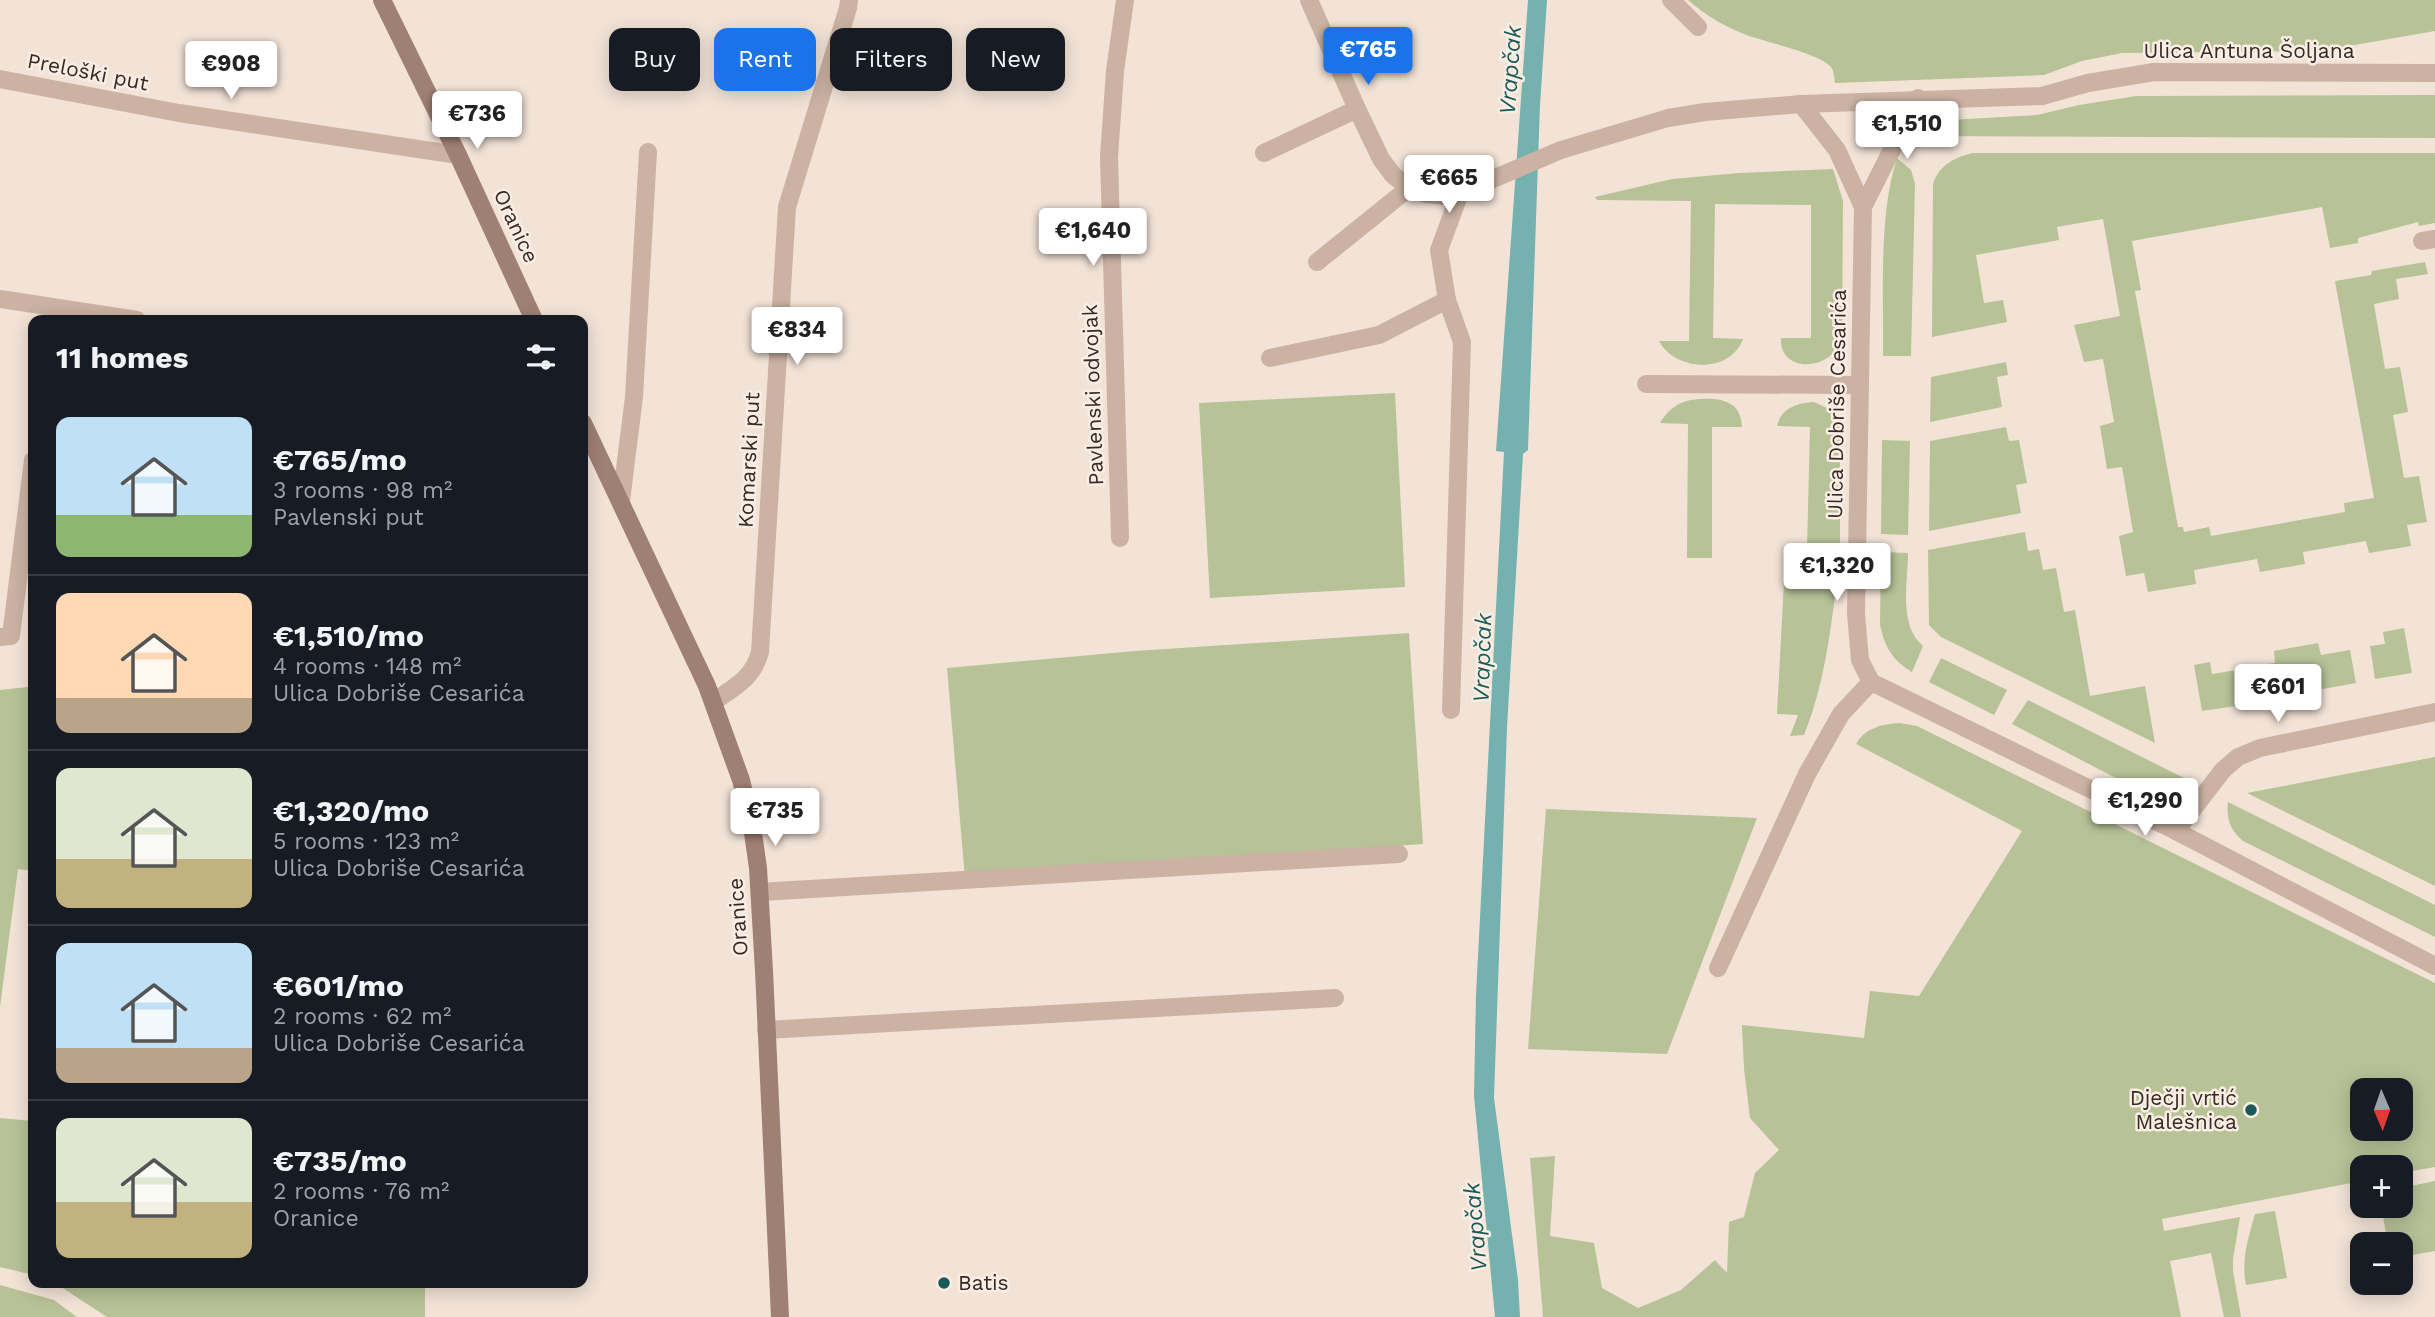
<!DOCTYPE html>
<html lang="en">
<head>
<meta charset="utf-8">
<style>
	:root { --surface:#171b24; --page:#242831; --text:#f1f3f6; --muted:#9ea1a6; --line:#363941; --accent:#1a73e8 }
	body { margin:0; font-family:"Work Sans",sans-serif; background:var(--page); color:var(--text); height:100vh; display:flex; flex-direction:column; font-size:26px; white-space:nowrap }
	* { box-sizing:border-box; margin:0 }
	p { font-size:23px; color:var(--muted) }
	.icon { flex:none; width:38px; height:38px; fill:none; stroke:currentColor; stroke-width:2; stroke-linecap:round; stroke-linejoin:round }
	.map { position:relative; flex:1; overflow:hidden }
	.details { position:absolute; left:28px; top:315px; width:560px; height:973px; display:flex; flex-direction:column; background:var(--surface); border-radius:14px; box-shadow:0 4px 18px #0003 }
	.details>* { flex:none }
	.hud { position:absolute; left:609px; top:28px; width:665px; height:63px; display:flex; gap:14px }
	.needle { width:46px; rotate:178deg }
	.tools { position:absolute; left:2350px; top:1078px; display:grid; gap:14px }
	.tools a { display:grid; place-items:center; width:63px; height:63px; border-radius:14px; background:var(--surface); box-shadow:0 4px 18px #0003; font-size:35px }
	.price { position:absolute; translate:-50% -60px; padding:0 16px; border-radius:7px; background:#fff; color:#222; font-size:23px; line-height:46px; filter:drop-shadow(0 2px 4px #0008) }
	.price::after { content:''; position:absolute; left:50%; top:42px; width:21px; height:16px; margin-left:-10px; background:inherit; clip-path:polygon(0 0,100% 0,50% 100%) }
	.price.selected { background:var(--accent); color:#fff }
	ul { padding:0; list-style:none }
	li { display:flex; align-items:center; gap:21px; height:175px; padding:0 28px }
	li+li { border-top:2px solid var(--line) }
	li span { display:grid; place-items:center; flex:none; width:196px; height:140px; border-radius:14px; color:#555 }
	li>.icon { margin-inline-start:auto }
	span .icon { width:84px; height:84px; fill:#fffc; stroke-width:1 }
	li b { font-size:30px }
	h2 { display:flex; justify-content:space-between; align-items:center; height:84px; padding:0 28px; font-size:30px }
	.pill { padding:0 24px; border-radius:14px; background:var(--surface); box-shadow:0 4px 18px #0003; font-size:24px; line-height:63px }
	.pill.selected { background:var(--accent); color:#fff }
	.map>svg:first-child { display:block }
	.green { fill:#b7c297; fill-rule:evenodd }
	.water { fill:#75b2af }
	.lines { fill:none; stroke-linecap:round; stroke-linejoin:round }
	.service { stroke:#cbb2a3; stroke-width:18 }
	.minor { stroke:#cbb2a3; stroke-width:18 }
	.secondary { stroke:#9f8074; stroke-width:18 }
	.poi-dot { fill:#185a58; stroke:#faeee4; stroke-width:2.5 }
	.labels { text-anchor:middle; stroke-width:5; stroke-linejoin:round; paint-order:stroke }
	.street-label { font-size:21px; fill:#362925; stroke:#faeee4 }
	.poi-label { font-size:21px; fill:#362925; stroke:#faeee4; text-anchor:end }
	.water-label { font-size:23px; font-style:italic; fill:#185a58; stroke:#faeee4 }
</style>
</head>
<body>
<div class="map">
<svg width="2435" height="1317" viewBox="0 0 2435 1317">
	<rect width="100%" height="100%" fill="#f3e3d7"/>
	<g class="green">
		<path d="M1688,0h747v31l-98,17 -34,3 -181,2 -40,8 -38,14 -209,8c-1,-6 -1,-12 -4,-16 -11,-13 -64,-25 -82,-31 -22,-8 -43,-20 -61,-36z"/>
		<path d="M2435,95v43l-510,-2 24,-16 88,-5 42,-10 57,-9z"/>
		<path d="M1973,153h462v70l-16,3 -1,-4 -60,16v5l-28,5 -8,-41 -190,34 9,49 -6,1 43,236h5l1,5 25,-5 2,9 134,-24 -1,-9 30,-5 -39,-217 36,-6 1,-4 53,-9 3,12 -32,5 3,20 -25,5 11,65 15,-2 8,45 -15,3 11,63 15,-2 8,46 -20,3 4,21 -42,7 -3,-12 -63,11 2,12 -45,8 -3,-13 -63,11 2,14 -48,8 -4,-19 -18,3 -7,-40 14,-4 -11,-65 -15,2 -7,-43 14,-4 -11,-63 -19,3 -10,-37 46,-9 -17,-97 -46,8 2,13 -83,15 8,48 19,-3 4,22 -75,15 1,-153c6,-19 22,-27 40,-31z"/>
		<path d="M1897,158l14,12 4,14 -4,172h-28c1,-62 -5,-139 14,-198z"/>
		<path d="M1833,169l10,32 -1,136c-7,34 -63,38 -61,1h30v-133l-96,-1 -2,134 30,1c-13,35 -67,33 -84,2h30l2,-140 -94,-1 -2,-3 77,-18 67,-6z"/>
		<path d="M2006,362l2,13 -11,2 5,30 -72,15 1,-45z"/>
		<path d="M1395,393l10,194 -195,11 -11,-195z"/>
		<path d="M1698,399c22,-1 43,1 44,28h-30v131h-25l1,-134 -28,-1c10,-16 20,-22 38,-24z"/>
		<path d="M1814,402l19,9 7,11v127h-33l3,-122 -33,-1c4,-18 20,-23 37,-24z"/>
		<path d="M2006,427l3,14 10,-1 8,43 -11,2 5,28 -92,18 1,-90z"/>
		<path d="M1882,440l28,1 -2,94 -27,-1z"/>
		<path d="M2025,532l3,19 11,-2 4,21 13,-2 8,44 11,-2 15,86 55,-10 10,57 -214,-106 -12,-12 -1,-75z"/>
		<path d="M1881,552l27,1c0,29 -10,72 15,93l-11,26c-20,-12 -27,-25 -32,-47z"/>
		<path d="M1785,562h54c-7,58 -13,119 -35,173l-14,1 8,-21 -21,-1z"/>
		<path d="M2404,628l8,45 -37,6 -5,-33 15,-2 -2,-12z"/>
		<path d="M1409,633l14,211 -458,34 -18,-210 188,-17z"/>
		<path d="M33,639v232l-15,-2 -18,138v-317l28,-3z"/>
		<path d="M2318,643l3,12 29,-5 6,33 -87,16 -7,-34 13,-2 -1,-12z"/>
		<path d="M1941,658l66,32 -13,25 -65,-33z"/>
		<path d="M2210,662l2,12 25,-4 6,35 -41,6 -8,-46z"/>
		<path d="M2028,700l160,80 -32,12 -19,-3 -125,-65z"/>
		<path d="M1900,723l17,3 518,257v184l-34,6v-6h-39v14l-200,38 2,12 76,-14 -7,42v12l8,46h-17l-13,-64 -41,8 11,56h-638l-13,-159 25,-2 -5,80 44,7 8,45 36,20 43,-18 34,-30 12,13 2,-51 15,-5 11,-44 24,-23 -29,-32 -6,-49 -2,-44 122,13 6,-47 49,5 103,-165 -166,-87c9,-16 26,-20 44,-21zM2401,1090v39h-39v-39z"/>
		<path d="M2435,757v129l-188,-93 21,-4z"/>
		<path d="M2228,802l207,103v32l-192,-96c-13,-11 -17,-23 -15,-39z"/>
		<path d="M1546,809l211,9 -90,236 -139,-5z"/>
		<path d="M0,1118l33,3v154l-33,-8z"/>
		<path d="M2435,1181v70l-34,6v-13h-13l-7,-38h20v-18z"/>
		<path d="M2275,1211l12,67 -41,7c-5,-24 2,-47 9,-71z"/>
		<path d="M55,1283h370v34h-318z"/>
		<path d="M0,1285l54,15 23,17h-77z"/>
	</g>
	<path class="water" d="M1528,0h19l-7,105 -12,345 -5,4 -16,274 -13,370 24,182 2,37h-25l-21,-221 2,-101 28,-543 -8,-1z"/>
	<g class="lines">
		<g class="service">
			<path d="M1264,153l93,-44"/>
			<path d="M2422,241l13,-2"/>
			<path d="M1317,262l92,-74"/>
			<path d="M1270,358l109,-23 68,-35"/>
			<path d="M1646,384l214,1"/>
			<path d="M621,501l13,-104 14,-245"/>
			<path d="M0,637l11,-1 22,-176"/>
			<path d="M1451,710l11,-368 -15,-42 -8,-50 21,-57"/>
			<path d="M760,892l639,-38"/>
			<path d="M766,1030l569,-32"/>
		</g>
		<g class="minor">
			<path d="M1309,0l48,109 24,50 12,16 16,13 17,6 20,2 14,-3 101,-43 107,-32 37,-6 96,-8 241,-8 46,-13 66,-11 281,1"/>
			<path d="M1671,0l27,27"/>
			<path d="M0,79l179,34 279,42"/>
			<path d="M1801,104l36,46 26,57"/>
			<path d="M0,299l137,21"/>
			<path d="M1120,538l-11,-381 6,-86 10,-71"/>
			<path d="M1871,682l305,149 259,135"/>
			<path d="M713,702c22,-15 40,-24 47,-50l27,-445 61,-199 1,-8"/>
			<path d="M2176,831l47,-61 15,-13 22,-9 175,-36"/>
			<path d="M1718,968l89,-194 34,-60 30,-32 -11,-22 -4,-46 7,-407 55,-109"/>
		</g>
		<g class="secondary">
			<path d="M382,0l76,155 76,165"/>
			<path d="M583,423l124,263 34,94 11,46 6,42 6,103 16,346"/>
		</g>
	</g>
	<g class="poi-dot">
		<circle cx="2251" cy="1110" r="7"/>
		<circle cx="944" cy="1283" r="7"/>
	</g>
	<g class="labels">
		<g class="street-label">
			<text x="2249" y="58">Ulica Antuna Šoljana</text>
			<text transform="translate(88 72) rotate(11)" y="7">Preloški put</text>
			<text transform="translate(516 226) rotate(65)" y="7">Oranice</text>
			<text transform="translate(1093 395) rotate(-92)" y="7">Pavlenski odvojak</text>
			<text transform="translate(1837 404) rotate(-89)" y="7">Ulica Dobriše Cesarića</text>
			<text transform="translate(749 460) rotate(-87)" y="7">Komarski put</text>
			<text transform="translate(738 917) rotate(-94)" y="7">Oranice</text>
		</g>
		<g class="poi-label">
			<text x="2237" y="1105">Dječji vrtić<tspan x="2237" dy="24">Malešnica</tspan></text>
			<text x="958" y="1290" text-anchor="start">Batis</text>
		</g>
		<g class="water-label">
			<text transform="translate(1510 70) rotate(-86)" y="8">Vrapčak</text>
			<text transform="translate(1482 658) rotate(-88)" y="8">Vrapčak</text>
			<text transform="translate(1475 1227) rotate(-95)" y="8">Vrapčak</text>
		</g>
	</g>
</svg>
<div class="tools">
<a><svg class="needle" viewBox="-14 -14 28 28"><path d="M0-13l5 13h-10z" fill="#e53935"/><path d="M0 13l5-13h-10z" fill="#9ea1a6"/></svg></a>
<a>+</a>
<a>−</a>
</div>
<b class="price selected" style="left:1368px;top:87px">€765</b>
<b class="price" style="left:231px;top:101px">€908</b>
<b class="price" style="left:477px;top:151px">€736</b>
<b class="price" style="left:1907px;top:161px">€1,510</b>
<b class="price" style="left:1449px;top:215px">€665</b>
<b class="price" style="left:1093px;top:268px">€1,640</b>
<b class="price" style="left:797px;top:367px">€834</b>
<b class="price" style="left:1837px;top:603px">€1,320</b>
<b class="price" style="left:2278px;top:724px">€601</b>
<b class="price" style="left:2145px;top:838px">€1,290</b>
<b class="price" style="left:775px;top:848px">€735</b>
<div class="hud">
<a class="pill">Buy</a>
<a class="pill selected">Rent</a>
<a class="pill">Filters</a>
<a class="pill">New</a>
</div>
<section class="details">
<h2>11 homes<svg class="icon" aria-label="filters" viewBox="0 0 24 24"><path d="M4 7h16M4 17h16"/><circle cx="9" cy="7" r="2"/><circle cx="15" cy="17" r="2"/></svg></h2>
<ul>
<li><span style="background:linear-gradient(#bfe0f5 70%,#8fb573 0)"><svg class="icon" aria-label="home" viewBox="0 0 24 24"><path d="M3 11l9-7 9 7M6 9v11h12V9"/></svg></span><div><b>€765/mo</b><p>3 rooms · 98 m²</p><p>Pavlenski put</p></div></li>
<li><span style="background:linear-gradient(#ffd9b3 75%,#b9a48a 0)"><svg class="icon" aria-label="home" viewBox="0 0 24 24"><path d="M3 11l9-7 9 7M6 9v11h12V9"/></svg></span><div><b>€1,510/mo</b><p>4 rooms · 148 m²</p><p>Ulica Dobriše Cesarića</p></div></li>
<li><span style="background:linear-gradient(#dfe7d0 65%,#c2b280 0)"><svg class="icon" aria-label="home" viewBox="0 0 24 24"><path d="M3 11l9-7 9 7M6 9v11h12V9"/></svg></span><div><b>€1,320/mo</b><p>5 rooms · 123 m²</p><p>Ulica Dobriše Cesarića</p></div></li>
<li><span style="background:linear-gradient(#bfe0f5 75%,#b9a48a 0)"><svg class="icon" aria-label="home" viewBox="0 0 24 24"><path d="M3 11l9-7 9 7M6 9v11h12V9"/></svg></span><div><b>€601/mo</b><p>2 rooms · 62 m²</p><p>Ulica Dobriše Cesarića</p></div></li>
<li><span style="background:linear-gradient(#dfe7d0 60%,#c2b280 0)"><svg class="icon" aria-label="home" viewBox="0 0 24 24"><path d="M3 11l9-7 9 7M6 9v11h12V9"/></svg></span><div><b>€735/mo</b><p>2 rooms · 76 m²</p><p>Oranice</p></div></li>
</ul>
</section>
</div>
</body>
</html>
